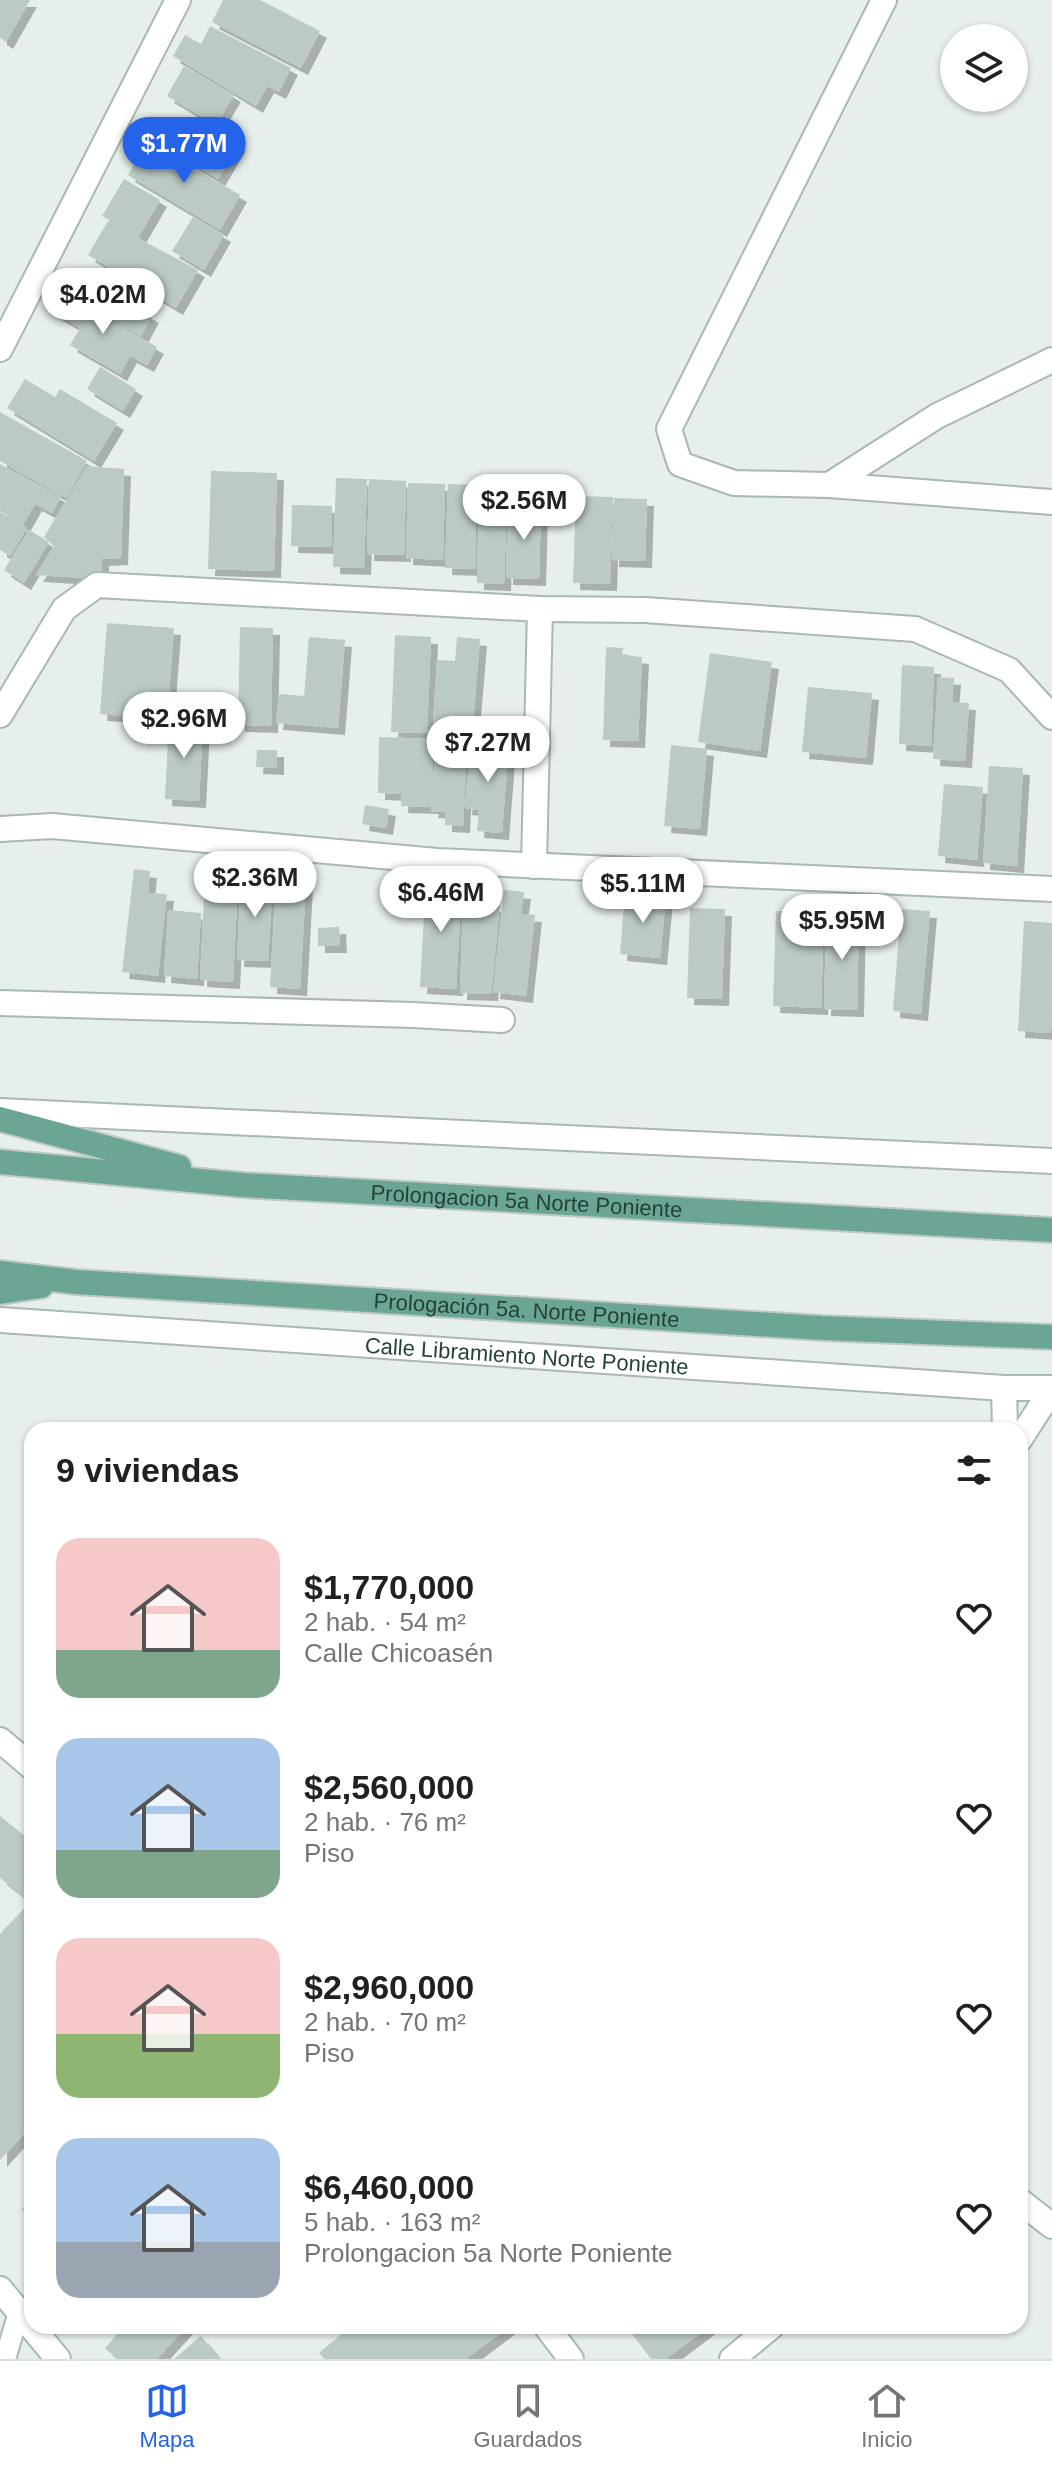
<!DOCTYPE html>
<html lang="es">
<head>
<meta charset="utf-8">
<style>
	:root { --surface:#fff; --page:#f6f6f6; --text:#202124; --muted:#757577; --line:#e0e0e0; --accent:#2563eb }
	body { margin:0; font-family:Helvetica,sans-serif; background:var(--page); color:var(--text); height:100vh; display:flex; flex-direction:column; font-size:30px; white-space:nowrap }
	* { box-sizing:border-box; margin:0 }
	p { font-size:26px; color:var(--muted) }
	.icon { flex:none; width:44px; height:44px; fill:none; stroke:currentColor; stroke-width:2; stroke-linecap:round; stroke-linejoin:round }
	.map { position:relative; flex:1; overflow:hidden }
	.panel { position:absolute; left:24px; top:1422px; width:1004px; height:912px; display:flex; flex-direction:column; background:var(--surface); border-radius:24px; box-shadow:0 2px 6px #0004 }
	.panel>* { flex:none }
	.buttons { position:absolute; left:940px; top:24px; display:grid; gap:16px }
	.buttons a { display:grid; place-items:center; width:88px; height:88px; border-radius:50%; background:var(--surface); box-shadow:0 2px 6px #0004; font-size:40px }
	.price { position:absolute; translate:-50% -68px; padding:0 18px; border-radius:28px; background:#fff; color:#222; font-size:26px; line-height:52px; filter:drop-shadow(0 2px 4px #0008) }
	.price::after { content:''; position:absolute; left:50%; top:48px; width:24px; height:18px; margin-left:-12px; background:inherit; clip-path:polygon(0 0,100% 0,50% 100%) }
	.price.on { background:var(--accent); color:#fff }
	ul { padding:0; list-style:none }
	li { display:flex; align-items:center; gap:24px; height:200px; padding:0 32px }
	li span { display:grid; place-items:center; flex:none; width:224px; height:160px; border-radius:24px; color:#555 }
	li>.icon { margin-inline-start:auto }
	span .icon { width:96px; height:96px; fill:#fffc; stroke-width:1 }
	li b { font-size:34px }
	h2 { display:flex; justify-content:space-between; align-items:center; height:96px; padding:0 32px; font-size:34px }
	.dock { display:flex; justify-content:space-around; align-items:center; height:112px; border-top:2px solid var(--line); background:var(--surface); font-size:22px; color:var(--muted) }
	.dock a { display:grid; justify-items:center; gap:4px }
	.dock .on { color:var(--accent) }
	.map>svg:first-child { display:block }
	.building { fill:#bbcac4; filter:url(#shadow) }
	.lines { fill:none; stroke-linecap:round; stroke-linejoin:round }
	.service-casing { stroke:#a8b8b2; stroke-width:24 }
	.minor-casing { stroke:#a8b8b2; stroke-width:28 }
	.tertiary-casing { stroke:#a8b8b2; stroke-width:28 }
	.secondary-casing { stroke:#a4bbb3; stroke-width:28 }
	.primary-casing { stroke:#c2cac8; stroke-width:28 }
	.service { stroke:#fff; stroke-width:20 }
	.minor { stroke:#fff; stroke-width:24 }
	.tertiary { stroke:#fff; stroke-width:24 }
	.secondary { stroke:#fff; stroke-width:24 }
	.primary { stroke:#6aa596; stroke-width:24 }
	.labels { text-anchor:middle; stroke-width:7; stroke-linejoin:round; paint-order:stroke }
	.street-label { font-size:22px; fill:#24423a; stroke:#f7fbf9 }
</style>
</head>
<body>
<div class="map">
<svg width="1052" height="2359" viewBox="0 0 1052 2359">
	<defs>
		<filter id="shadow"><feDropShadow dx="7" dy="7" stdDeviation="0" flood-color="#0004"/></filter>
	</defs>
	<rect width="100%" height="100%" fill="#e6efeb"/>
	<g class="building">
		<path d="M0,0h30l-24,42 -6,-4z"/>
		<path d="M223,0h37l60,31 -19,37 -89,-46z"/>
		<path d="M210,26l81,42 -12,24 -12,-6 -11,20 -83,-50 12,-21 16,9z"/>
		<path d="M184,66l50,29 -18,30 -49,-29z"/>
		<path d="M197,119l42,25 -21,35 -42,-25z"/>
		<path d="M147,141l93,54 -20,35 -92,-55z"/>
		<path d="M124,179l36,21 -22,38 60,32 -22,38 -27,-16 -10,17 13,7 -11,20 -42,-24 7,-10 -10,-5 17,-27 -25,-15 20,-34 15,7 -21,-12z"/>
		<path d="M193,217l31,18 -20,35 -32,-19z"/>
		<path d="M62,293l95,54 -10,18 -17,-9 -10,18 -50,-29 10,-17 -29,-17z"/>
		<path d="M100,367l36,22 -13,22 -36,-22z"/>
		<path d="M25,379l30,18 5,-8 57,34 -23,38 -87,-53z"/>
		<path d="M0,412l87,49 -21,37 -66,-37z"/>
		<path d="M0,464l61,33 -9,16 -17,-9 -12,21 -23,-14z"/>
		<path d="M87,466l37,3 -3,89 -19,1v20l-66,-4 18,-29 -10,-9z"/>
		<path d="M211,471l66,2 -3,98 -66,-2z"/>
		<path d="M336,478l31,1 -3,89 -31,-1z"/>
		<path d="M369,479l37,2 -2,74 -37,-1z"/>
		<path d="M408,483l37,1 -2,76 -37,-2z"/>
		<path d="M448,484l29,1 -2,84 -30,-1z"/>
		<path d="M479,489h28l-3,95 -27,-1z"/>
		<path d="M576,496l37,1 -3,87 -37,-1z"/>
		<path d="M614,498l33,1 -2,62 -33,-1z"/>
		<path d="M508,504l33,1 -2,74 -33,-1z"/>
		<path d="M292,505l40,1 -1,41 -40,-1z"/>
		<path d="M0,512l27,16 -17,28 -10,-6z"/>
		<path d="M29,530l20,12 -25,41 -20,-13z"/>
		<path d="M107,623l67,5 -7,91 -67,-5z"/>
		<path d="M240,627l33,1 -2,98 -33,-1z"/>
		<path d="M395,635l36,2 -4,96 -36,-1z"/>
		<path d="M309,637l36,3 -7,88 -62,-5 3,-29 25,2z"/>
		<path d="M457,637l23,2 -8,95 -23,-1 2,-9 -18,-1 4,-63 18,1z"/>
		<path d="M606,647l17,1 -1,7 20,2 -4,84 -35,-1z"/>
		<path d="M710,653l62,9 -12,89 -62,-9z"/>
		<path d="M902,665l32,2 -3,79 -32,-2z"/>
		<path d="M938,677l16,1 -2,24 17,1 -4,58 -32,-2z"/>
		<path d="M808,687l64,6 -6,65 -64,-6z"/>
		<path d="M169,720l34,2 -4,79 -34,-2z"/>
		<path d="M379,737l54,2 -1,54 5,-56 18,1 -1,10 13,1 -4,77 -18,-1v-13l-14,-1 1,-4 -31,-1 1,-12 -24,-1z"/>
		<path d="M471,741l38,3 -7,89 -25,-2 2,-21 -14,-2z"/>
		<path d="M671,745l36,4 -7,80 -36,-3z"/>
		<path d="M257,750h20v18l-21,-1z"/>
		<path d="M989,766l34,2 -6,98 -34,-3z"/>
		<path d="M944,784l39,3 -6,73 -39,-4z"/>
		<path d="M365,805l24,4 -3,19 -24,-4z"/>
		<path d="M134,869l16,2 -2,22 19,1 -9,82 -36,-4z"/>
		<path d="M241,876l32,2 -5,83 -31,-1z"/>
		<path d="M205,877l33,2 -5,103 -33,-2z"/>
		<path d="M426,879l36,2 -6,108 -36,-2z"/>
		<path d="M276,880l30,2 -6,107 -30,-2z"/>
		<path d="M504,890l20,2 -3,22 14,1 -9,81 -33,-4z"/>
		<path d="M625,892l41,4 -6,62 -40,-4z"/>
		<path d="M463,905h37l-9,89 -31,-1z"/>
		<path d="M690,908l35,1 -3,90 -35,-1z"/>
		<path d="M901,909l29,2 -9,103 -28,-3z"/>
		<path d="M168,910l33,3 -4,66 -33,-3z"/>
		<path d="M835,910l24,1 -2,99 -33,-1 2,-79 9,1z"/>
		<path d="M776,911l48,1 -3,96 -48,-2z"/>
		<path d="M1024,921l28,2 -1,110 -33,-2z"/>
		<path d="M339,927l1,19h-22v-18z"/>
		<path d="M0,1816l32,26v48l-6,8 -26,-20z"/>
		<path d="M32,1900v225l-32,35v-226z"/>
		<path d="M32,2199v21l-10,-11z"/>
		<path d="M125,2326h62l-30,33h-40l-12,-11z"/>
		<path d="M351,2326h159l-44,33h-142l-5,-6z"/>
		<path d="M626,2326h84l-44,33h-15z"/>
		<path d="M201,2336l19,23h-46z"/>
	</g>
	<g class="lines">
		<defs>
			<path id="service" d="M5,2359l14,-47"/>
			<g id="minor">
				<path d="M884,0l-215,429 11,35 54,19 95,2 223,17"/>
				<path d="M0,349l178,-349"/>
				<path d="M829,485l108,-69 115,-56"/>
				<path d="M0,715l64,-106 33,-24 443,24 105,1 270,19 94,41 43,47"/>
				<path d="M0,829l52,-3 385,35 615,28"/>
				<path d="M534,866l6,-257"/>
				<path d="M0,1003l413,12 89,5"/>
				<path d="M1004,1388l1,42"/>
				<path d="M1020,1439l32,-50"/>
				<path d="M0,1740l32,27"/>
				<path d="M1020,2201l32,25"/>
				<path d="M546,2326l25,33"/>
				<path d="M732,2359l40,-33"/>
			</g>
			<g id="tertiary">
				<path d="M0,1111l1052,50"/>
				<path id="s1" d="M0,1320l1004,68h48"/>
			</g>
			<path id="secondary" d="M0,2289l58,70"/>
			<g id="primary">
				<path d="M0,1119l179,48"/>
				<path id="s2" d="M0,1162l243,23 809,45"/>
				<path id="s3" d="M0,1273l76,9 746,46 230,9"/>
				<path d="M0,1292l41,-6"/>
			</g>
		</defs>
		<use href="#service" class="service-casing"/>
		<use href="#minor" class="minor-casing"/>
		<use href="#tertiary" class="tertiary-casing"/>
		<use href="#secondary" class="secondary-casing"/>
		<use href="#primary" class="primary-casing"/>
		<use href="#service" class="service"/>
		<use href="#minor" class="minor"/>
		<use href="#tertiary" class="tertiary"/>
		<use href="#secondary" class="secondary"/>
		<use href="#primary" class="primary"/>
	</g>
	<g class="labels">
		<g class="street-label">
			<text dy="8" stroke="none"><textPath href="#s2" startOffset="528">Prolongacion 5a Norte Poniente</textPath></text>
			<text dy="8" stroke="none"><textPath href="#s3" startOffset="528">Prologación 5a. Norte Poniente</textPath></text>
			<text dy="8" stroke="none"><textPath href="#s1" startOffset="528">Calle Libramiento Norte Poniente</textPath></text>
		</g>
	</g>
</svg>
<div class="buttons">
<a><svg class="icon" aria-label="layers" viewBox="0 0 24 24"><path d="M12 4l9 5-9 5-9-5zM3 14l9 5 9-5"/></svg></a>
</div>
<b class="price on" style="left:184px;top:185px">$1.77M</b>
<b class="price" style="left:103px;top:336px">$4.02M</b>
<b class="price" style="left:524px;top:542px">$2.56M</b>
<b class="price" style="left:184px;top:760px">$2.96M</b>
<b class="price" style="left:488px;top:784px">$7.27M</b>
<b class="price" style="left:255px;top:919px">$2.36M</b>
<b class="price" style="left:643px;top:925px">$5.11M</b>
<b class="price" style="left:441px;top:934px">$6.46M</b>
<b class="price" style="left:842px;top:962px">$5.95M</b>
<section class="panel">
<h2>9 viviendas<svg class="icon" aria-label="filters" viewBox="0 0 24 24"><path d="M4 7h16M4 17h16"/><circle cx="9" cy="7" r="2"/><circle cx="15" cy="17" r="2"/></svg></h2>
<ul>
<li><span style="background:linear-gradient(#f6c9c9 70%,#7fa58c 0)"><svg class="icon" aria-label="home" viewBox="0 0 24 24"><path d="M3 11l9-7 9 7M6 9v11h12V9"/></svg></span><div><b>$1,770,000</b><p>2 hab. · 54 m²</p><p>Calle Chicoasén</p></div><svg class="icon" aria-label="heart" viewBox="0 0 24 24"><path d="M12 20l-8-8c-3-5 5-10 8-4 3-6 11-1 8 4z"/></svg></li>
<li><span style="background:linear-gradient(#a9c7e8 70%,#7fa58c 0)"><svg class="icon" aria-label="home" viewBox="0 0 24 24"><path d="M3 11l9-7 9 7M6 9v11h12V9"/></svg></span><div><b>$2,560,000</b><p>2 hab. · 76 m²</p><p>Piso</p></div><svg class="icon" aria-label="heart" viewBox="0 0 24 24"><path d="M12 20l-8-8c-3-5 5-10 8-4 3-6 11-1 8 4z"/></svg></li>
<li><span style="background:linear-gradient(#f6c9c9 60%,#8fb573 0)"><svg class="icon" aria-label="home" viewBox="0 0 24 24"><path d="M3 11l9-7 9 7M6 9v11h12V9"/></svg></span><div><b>$2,960,000</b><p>2 hab. · 70 m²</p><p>Piso</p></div><svg class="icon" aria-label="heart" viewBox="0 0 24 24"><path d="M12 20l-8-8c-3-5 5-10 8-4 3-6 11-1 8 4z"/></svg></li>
<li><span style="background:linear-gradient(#a9c7e8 65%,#9aa5b1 0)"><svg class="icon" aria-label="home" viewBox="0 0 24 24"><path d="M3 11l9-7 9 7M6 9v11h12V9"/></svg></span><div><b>$6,460,000</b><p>5 hab. · 163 m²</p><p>Prolongacion 5a Norte Poniente</p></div><svg class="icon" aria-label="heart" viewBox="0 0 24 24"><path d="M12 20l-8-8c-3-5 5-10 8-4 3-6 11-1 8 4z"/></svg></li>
</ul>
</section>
</div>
<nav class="dock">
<a class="on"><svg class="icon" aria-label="map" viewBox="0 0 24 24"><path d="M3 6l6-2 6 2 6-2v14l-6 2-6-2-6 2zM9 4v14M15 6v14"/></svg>Mapa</a>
<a><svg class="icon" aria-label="saved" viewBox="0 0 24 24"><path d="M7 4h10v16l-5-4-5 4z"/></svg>Guardados</a>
<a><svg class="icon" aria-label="home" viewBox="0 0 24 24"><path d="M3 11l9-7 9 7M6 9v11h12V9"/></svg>Inicio</a>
</nav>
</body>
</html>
